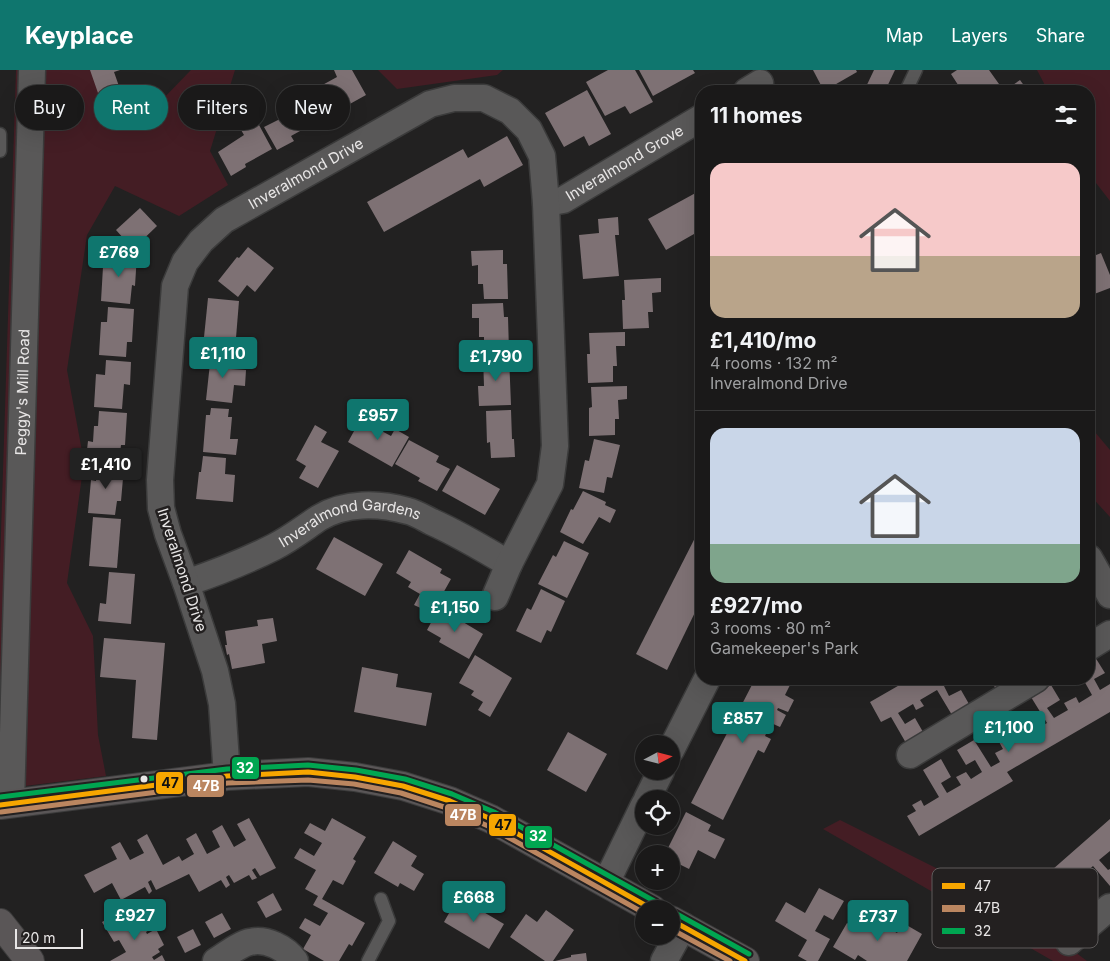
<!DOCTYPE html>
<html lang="en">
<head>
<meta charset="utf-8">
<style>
	:root { --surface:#1a1919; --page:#232222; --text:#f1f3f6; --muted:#9fa0a2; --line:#383838; --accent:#0f766e }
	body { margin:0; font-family:Inter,sans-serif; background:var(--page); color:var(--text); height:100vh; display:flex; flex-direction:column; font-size:19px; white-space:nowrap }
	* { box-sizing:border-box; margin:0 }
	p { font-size:16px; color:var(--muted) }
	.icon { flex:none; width:28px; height:28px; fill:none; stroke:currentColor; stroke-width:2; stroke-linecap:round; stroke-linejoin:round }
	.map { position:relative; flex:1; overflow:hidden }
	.drawer { position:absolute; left:695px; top:15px; width:400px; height:600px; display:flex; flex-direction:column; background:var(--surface); border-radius:20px; box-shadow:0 5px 20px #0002,0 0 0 1px var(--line) }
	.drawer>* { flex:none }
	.guide { position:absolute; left:15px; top:15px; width:475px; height:45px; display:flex; gap:10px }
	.needle { width:32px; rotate:83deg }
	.controls { position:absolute; left:635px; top:665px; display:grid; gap:10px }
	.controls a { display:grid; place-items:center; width:45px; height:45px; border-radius:50%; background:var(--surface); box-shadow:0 5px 20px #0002,0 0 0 1px var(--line); font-size:25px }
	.scale { position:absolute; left:15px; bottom:12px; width:68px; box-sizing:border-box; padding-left:5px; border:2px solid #e8e6e6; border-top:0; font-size:14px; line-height:18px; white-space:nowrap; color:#e8e6e6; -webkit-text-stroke:4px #232020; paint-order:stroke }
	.price { position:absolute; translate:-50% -42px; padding:0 11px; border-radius:5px; background:var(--accent); color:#fff; font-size:16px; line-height:32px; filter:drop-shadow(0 1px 2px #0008) }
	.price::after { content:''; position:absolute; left:50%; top:30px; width:15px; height:11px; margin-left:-8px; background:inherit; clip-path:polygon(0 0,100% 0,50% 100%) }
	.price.current { background:#222; color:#fff }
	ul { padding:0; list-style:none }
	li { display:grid; align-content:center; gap:10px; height:265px; padding:0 15px }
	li+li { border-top:1px solid var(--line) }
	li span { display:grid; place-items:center; height:155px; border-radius:15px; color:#555 }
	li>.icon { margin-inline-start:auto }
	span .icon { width:90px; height:90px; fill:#fffc; stroke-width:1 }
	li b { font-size:21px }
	h2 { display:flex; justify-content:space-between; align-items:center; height:60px; padding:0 15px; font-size:21px }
	.chip { padding:0 18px; border-radius:22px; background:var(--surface); box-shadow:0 5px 20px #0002,0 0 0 1px var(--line); font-size:18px; line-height:45px }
	.chip.current { background:var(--accent); color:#fff }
	header { display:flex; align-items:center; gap:30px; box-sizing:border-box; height:70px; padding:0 25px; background:var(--accent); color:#fff }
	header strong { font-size:24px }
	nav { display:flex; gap:28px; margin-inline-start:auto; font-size:18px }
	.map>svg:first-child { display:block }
	.green { fill:#441d24 }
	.building { fill:#7e7174 }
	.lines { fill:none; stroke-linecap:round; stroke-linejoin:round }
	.lane-casing { stroke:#3b3b3b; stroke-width:15 }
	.street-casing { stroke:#3b3b3b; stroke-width:29 }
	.secondary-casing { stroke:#3b3b3b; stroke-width:30 }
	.lane { stroke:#595858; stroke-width:12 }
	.street { stroke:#595858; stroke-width:26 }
	.secondary { stroke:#5a5657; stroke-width:28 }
	.bus-1-casing { stroke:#232020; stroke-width:9 }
	.bus-2-casing { stroke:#232020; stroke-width:9 }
	.bus-3-casing { stroke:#232020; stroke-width:9 }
	.bus-1 { stroke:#f7a600; stroke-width:5 }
	.bus-2 { stroke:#bb8660; stroke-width:5 }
	.bus-3 { stroke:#00a651; stroke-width:5 }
	.bus-dot { fill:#e8e6e6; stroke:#232020; stroke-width:2 }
	.labels { text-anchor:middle; stroke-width:5; stroke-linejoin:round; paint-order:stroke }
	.street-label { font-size:15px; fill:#e8e6e6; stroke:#232020 }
	.key { fill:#232020; stroke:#5e5b5b; stroke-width:1 }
	.key-label { font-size:14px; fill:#e8e6e6 }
	.line-badge { stroke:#232020; stroke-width:2 }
	.badge-label { font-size:14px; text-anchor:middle; font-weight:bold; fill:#fff }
	.pale-badge-label { font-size:14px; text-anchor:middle; font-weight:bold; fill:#111 }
</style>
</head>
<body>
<header>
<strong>Keyplace</strong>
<nav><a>Map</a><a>Layers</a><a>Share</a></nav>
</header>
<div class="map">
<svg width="1110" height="891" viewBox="0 0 1110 891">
	<rect width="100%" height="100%" fill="#222121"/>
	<g class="green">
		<path d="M16,0h83l4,32h57l31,-32h44l-25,81 18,34 -49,31 -64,-30 -28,49 -20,135 17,92 -17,121 26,53 5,99 8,41 -81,10 -25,-4v-219z"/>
		<path d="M378,0h125l-6,5 -100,14z"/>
		<path d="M1037,0h73v131l-21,-27v-83h-41z"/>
		<path d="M1089,355l21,25v67l-21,-23z"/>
		<path d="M840,750l128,64 67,38 52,39h-34l-230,-132z"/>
	</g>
	<g class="building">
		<path d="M90,0h30l-6,2 13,37 -21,7z"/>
		<path d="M334,0h18l14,25 -45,25 -15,-26 31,-17z"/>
		<path d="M608,0h27l18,32 -23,12 -5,-8 -20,10 -19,-34z"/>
		<path d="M639,0h54l2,3 -42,23z"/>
		<path d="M813,0h43l1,2 -33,19z"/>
		<path d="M874,0h21l-10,21h-21z"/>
		<path d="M957,0h32l15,21 16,-11 8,11h-66l-11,-17z"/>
		<path d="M587,20l24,44 -22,12 -5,-10 -20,11 -19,-34z"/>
		<path d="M305,27l13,24 -27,15 3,5 -17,9 -13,-23 16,-8 -4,-6z"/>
		<path d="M253,44l19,35 -27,15 1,3 -15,9 -13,-24 26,-17 -7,-12z"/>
		<path d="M507,66l16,29 -39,22 -4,-8 -96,53 -17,-30 96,-53 5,9z"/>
		<path d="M701,120v40l-35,20 -18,-31z"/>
		<path d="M140,138l17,18 -24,23 -17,-19z"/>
		<path d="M618,147l1,18h-4l4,41 -36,3 -4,-44 20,-2 -1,-14z"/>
		<path d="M248,177l26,21 -19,24 -8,-7 -9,12 -20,-16 19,-24 2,1z"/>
		<path d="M503,180v14h4l1,35h-24l-1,-15h-5v-19l-6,1 -1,-15z"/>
		<path d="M109,182l28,2 -2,32 -3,-1 -2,19 -29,-3 2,-34h5z"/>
		<path d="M1101,183l9,22v13l-21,8v-38z"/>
		<path d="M661,208v14l-9,1 1,19h-5l1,16 -26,1 -1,-29h3l-1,-20z"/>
		<path d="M208,228l31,3 -4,49 -32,-3z"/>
		<path d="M503,233l1,14h4l1,34 -25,1v-15h-5v-19h-7v-14z"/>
		<path d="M108,237l26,2 -2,33h-5l-1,15 -27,-2 2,-33h6z"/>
		<path d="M625,262v14h-9l1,20h-4v16l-25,1 -1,-29h3l-1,-21z"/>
		<path d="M211,284l20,1 -1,14 16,1 -1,16 -11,-1 -2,18 -26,-3z"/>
		<path d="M509,286l2,49 -32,1 -1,-20h6l-1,-29z"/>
		<path d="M106,290l25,2 -1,23 -6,-1 -2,25 -28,-2 2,-33 9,1z"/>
		<path d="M627,316v13l-9,1 1,19h-4v16l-26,1v-28l3,-1 -1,-20z"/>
		<path d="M211,338l18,1 -1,8h4l-2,22h8l-2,16 -33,-3 3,-37h4z"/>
		<path d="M511,340l1,29h2l1,18 -24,1 -1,-16 -3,1 -1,-32z"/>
		<path d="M99,341l28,2 -2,32h-4l-2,17 -33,-3 2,-18 5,1 1,-16h4z"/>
		<path d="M364,343l14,7 -4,7 17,9 4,-7 14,8 -17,30 -44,-25z"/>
		<path d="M315,355l12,7 -6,10 18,9 -21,37 -19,-10 7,-12 -10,-6z"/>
		<path d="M594,369l26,6 -8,33 -5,-1 -3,16 -25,-5 6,-28 4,1z"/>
		<path d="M409,370l30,16 -3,6 14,7 -13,22 -19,-10 2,-3 -25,-14z"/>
		<path d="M203,386l23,2 -1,16 10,1 -2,27 -37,-3 3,-27h2z"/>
		<path d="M97,395l27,2 -3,34h-4l-2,14 -27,-2 3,-33 5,1z"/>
		<path d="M457,395l43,24 -15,26 -43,-24z"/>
		<path d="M583,421l23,11 -1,3 11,5 -6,13 -11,-6 -16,27 -23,-12 11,-23 2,1z"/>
		<path d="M93,447l28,2 -4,49 -28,-2z"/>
		<path d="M701,456v74l-34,70 -31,-16z"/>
		<path d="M334,467l49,27 -18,32 -49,-27z"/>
		<path d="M564,471l25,12 -22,45 -29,-14 15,-29 3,2z"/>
		<path d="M409,480l33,19 -2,4 11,6 -14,25 -5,-3 -5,10 -13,-6 6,-11 -12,-7 3,-5 -15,-9z"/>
		<path d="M109,502l26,2 -4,50 -33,-3 2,-18 6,1z"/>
		<path d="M541,519l24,12 -14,31 -4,-2 -6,13 -25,-12 11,-23 4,2z"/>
		<path d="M440,536l24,13 -1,3 20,12 -14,25 -30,-17 2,-4 -14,-8z"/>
		<path d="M273,548l4,23 -15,3 3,19 -33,6 -3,-15 -2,1 -2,-10h2l-2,-14 33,-5 -1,-6z"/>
		<path d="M104,568l61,5 -8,97 -25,-2 4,-58 -36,-3z"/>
		<path d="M475,585l37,23 -22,39 -12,-7 5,-8 -12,-7 3,-4 -15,-8z"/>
		<path d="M1095,587l10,16 -11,6 6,11 10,-6v28l-103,60 6,9 -94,55 -12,-20 9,-5 -4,-6 9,-5 3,6 15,-9 -16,-27 18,-11 10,18 -10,6 6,10 14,-8 -5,-8 10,-5 5,7 11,-7 -7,-12 -9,5 -9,-15 17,-10 17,27 9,-5 -5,-9 8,-4 -14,-25 18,-10 7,13 -10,6 7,11 14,-8 -3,-6 8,-4 3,5 14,-8 -16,-26 20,-12 9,15 -13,8 7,10 14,-8 -4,-7 12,-6 3,6 13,-8 -9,-16h6v-18z"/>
		<path d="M362,597l36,7 -2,13 36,6 -6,33 -72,-14z"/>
		<path d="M755,609h38l-8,16 9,5 -6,12 -10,-4 -1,2 9,5 -6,12 -9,-4 -6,13 6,3 -7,14 -6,-3 -35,70 -32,-17z"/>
		<path d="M910,609h46l-12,7 5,10 12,-6 8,14 -17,11 -15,-25 -17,10 4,6 -8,4 -3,-6 -15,9 7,11 10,-6 8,14 -17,11 -15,-26 -10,5 -11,-20z"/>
		<path d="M990,609h23l-17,10z"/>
		<path d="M568,662l39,22 -21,38 -39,-22z"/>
		<path d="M686,742l25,13 -3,6 17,8 -10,20 -17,-9 -9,19 -18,-9v-6h-6z"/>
		<path d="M249,748l27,50 -16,8 -5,-8 -3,2 5,8 -5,2 -3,-5 -15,8 -5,-8 -3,2 4,8 -4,3 -5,-8 -22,12 -10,-18 -33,16 -5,-10 -3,2 4,9 -3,3 -4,-7 -24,13 -9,-17 -18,10 -10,-18 33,-16 -6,-12 9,-5 10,18 14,-7 -7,-13 10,-6 16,31 16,-9 3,5 12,-7 -8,-15 10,-6 11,21 13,-7 -8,-16 10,-6 12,22 12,-7 -9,-16z"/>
		<path d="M332,748l34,19 -13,22 3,2 -13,24 -10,-5 -11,19 43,24 -13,23 -3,-2 -10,17h-15l-21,-12 8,-14 -12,-7 6,-10 15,8 8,-13 -15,-8 5,-9 -13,-7 11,-19 -22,-12 6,-10 14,8 8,-13 -18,-10 6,-10 15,8z"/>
		<path d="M1110,749v32l-11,9 9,10 2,-1v17l-17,-20 -15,13 4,5 -7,6 -4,-5 -13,11 9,10 9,-8 10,12 -15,13 -19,-21 -8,7 -16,-18z"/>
		<path d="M393,771l24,15 -6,10 13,8 -10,17 -14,-8 -2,4 -24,-14z"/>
		<path d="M819,818l25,13 -11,19 -9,-5 -9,16 15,8 -12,22h-11l-9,-5 9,-16 -32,-19 11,-19 19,11z"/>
		<path d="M273,823l9,17 -16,8 -9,-16z"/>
		<path d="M458,827l46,27 -15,25 -45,-27z"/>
		<path d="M546,840l28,20 -21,31h-8l-35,-24 16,-23 11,8z"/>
		<path d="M119,843l11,20 21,-11 3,5 -8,5 1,2 9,-5 8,16 -6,4 2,3 -8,5 2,3 8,-5 3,6h-55l16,-9 -7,-12 -5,2 -12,-20z"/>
		<path d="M222,843l9,16 -17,9 -9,-16z"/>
		<path d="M867,846l30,17 6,-10 19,11 -15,27h-40l-9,-6 -3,5 -22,-13 14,-24 12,7z"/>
		<path d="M193,859l8,16 -16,8 -8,-16z"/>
		<path d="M586,883l1,8h-32l16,-4v-2z"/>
	</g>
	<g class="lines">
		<defs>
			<g id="lane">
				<path d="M906,21l10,-21"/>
				<path d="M0,64v17"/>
				<path d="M368,891l21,-40 -8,-22"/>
			</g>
			<g id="street">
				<path d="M747,21l13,-8"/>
				<path id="s1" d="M546,133l17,-3 138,-82"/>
				<path d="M1089,488l21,37"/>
				<path id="s2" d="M186,513c30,-10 60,-22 88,-36 16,-8 30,-19 45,-29 26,-16 60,-15 89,-7 8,2 16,7 24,11 27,12 52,27 77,42"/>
				<path d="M1089,577l21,-13"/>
				<path d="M671,680l36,-71"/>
				<path d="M910,685l126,-76"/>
				<path id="s3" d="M227,706l-5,-72 -7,-33 -29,-88 -18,-49 -7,-26 -1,-28 15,-194 10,-24 16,-21 23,-21 206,-116 24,-6h30l26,13 19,19 13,26 4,47 9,243 -5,38 -41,80 -14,33"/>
				<path d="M647,729l14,-28"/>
				<path id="s4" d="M11,733l21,-733"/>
				<path d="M606,813l38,-78"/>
				<path d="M1069,872l41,-35"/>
				<path d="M216,891c8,-5 26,-18 34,-19 16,-4 36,6 45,19"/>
				<path d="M664,891l19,-35"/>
			</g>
			<g id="secondary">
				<path d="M0,735l227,-29 81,-4 47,5 48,9 47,15 41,18 161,90"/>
				<path d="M671,850l74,41"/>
				<path d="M0,853l30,38"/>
			</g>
		</defs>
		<use href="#lane" class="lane-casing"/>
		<use href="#street" class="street-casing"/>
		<use href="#secondary" class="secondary-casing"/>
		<use href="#lane" class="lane"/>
		<use href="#street" class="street"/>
		<use href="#secondary" class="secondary"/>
		<defs>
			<g id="bus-1">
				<path d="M0,735l227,-29 81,-4 47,5 48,9 47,15 41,18 161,90"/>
				<path d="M671,850l74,41"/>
			</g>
			<g id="bus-2">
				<path d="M1,742l227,-29 80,-3 46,4 47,9 46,15 41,18 156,87"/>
				<path d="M671,859l59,32"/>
			</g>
			<g id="bus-3">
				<path d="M0,727l227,-28 81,-4 48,5 49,9 47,15 42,18 162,90"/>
				<path d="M675,843l74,41"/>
			</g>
		</defs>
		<use href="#bus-1" class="bus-1-casing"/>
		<use href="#bus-2" class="bus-2-casing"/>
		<use href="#bus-3" class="bus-3-casing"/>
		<use href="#bus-1" class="bus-1"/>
		<use href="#bus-2" class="bus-2"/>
		<use href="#bus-3" class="bus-3"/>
	</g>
	<circle class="bus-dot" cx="144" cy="709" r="4.5"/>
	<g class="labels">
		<g class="street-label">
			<text dy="5" stroke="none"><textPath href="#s1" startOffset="89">Inveralmond Grove</textPath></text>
			<text dy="5" stroke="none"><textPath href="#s3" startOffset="678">Inveralmond Drive</textPath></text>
			<text dy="5" stroke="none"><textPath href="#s4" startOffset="411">Peggy's Mill Road</textPath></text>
			<text dy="5" stroke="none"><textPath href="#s2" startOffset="178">Inveralmond Gardens</textPath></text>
			<text transform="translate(182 500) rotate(72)" y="5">Inveralmond Drive</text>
		</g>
	</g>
	<rect x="932" y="798" width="166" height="80" rx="8" class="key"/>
	<rect x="942" y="813" width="23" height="6" fill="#f7a600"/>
	<rect x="942" y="835" width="23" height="7" fill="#bb8660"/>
	<rect x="942" y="858" width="23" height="6" fill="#00a651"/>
	<g class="key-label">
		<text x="974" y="821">47</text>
		<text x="974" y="843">47B</text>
		<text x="974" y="866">32</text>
	</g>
	<g class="line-badge">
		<rect x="231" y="686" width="29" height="24" rx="5" fill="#00a651"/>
		<rect x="155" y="701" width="29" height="24" rx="5" fill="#f7a600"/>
		<rect x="186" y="704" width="39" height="24" rx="5" fill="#bb8660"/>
		<rect x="444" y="733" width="38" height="24" rx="5" fill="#bb8660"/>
		<rect x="488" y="743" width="29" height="24" rx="5" fill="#f7a600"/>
		<rect x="524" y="755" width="29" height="24" rx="5" fill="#00a651"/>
	</g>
	<g class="badge-label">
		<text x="245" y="703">32</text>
		<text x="206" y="721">47B</text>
		<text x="463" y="750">47B</text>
		<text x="538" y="771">32</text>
	</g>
	<g class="pale-badge-label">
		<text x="170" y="718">47</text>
		<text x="503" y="760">47</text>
	</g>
</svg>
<div class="controls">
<a><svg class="needle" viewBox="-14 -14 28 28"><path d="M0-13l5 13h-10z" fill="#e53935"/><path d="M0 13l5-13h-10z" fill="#9fa0a2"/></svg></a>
<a><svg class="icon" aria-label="locate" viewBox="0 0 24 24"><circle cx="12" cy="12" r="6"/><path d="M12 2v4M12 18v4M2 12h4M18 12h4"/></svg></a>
<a>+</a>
<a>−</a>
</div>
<div class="scale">20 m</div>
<b class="price" style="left:119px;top:208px">£769</b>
<b class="price" style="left:223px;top:309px">£1,110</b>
<b class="price" style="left:496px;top:312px">£1,790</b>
<b class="price" style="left:378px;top:371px">£957</b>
<b class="price current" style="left:106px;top:420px">£1,410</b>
<b class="price" style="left:455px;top:563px">£1,150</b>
<b class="price" style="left:743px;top:674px">£857</b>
<b class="price" style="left:1009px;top:683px">£1,100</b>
<b class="price" style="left:474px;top:853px">£668</b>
<b class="price" style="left:135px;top:871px">£927</b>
<b class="price" style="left:878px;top:872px">£737</b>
<div class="guide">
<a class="chip">Buy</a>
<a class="chip current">Rent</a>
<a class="chip">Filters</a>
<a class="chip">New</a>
</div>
<section class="drawer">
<h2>11 homes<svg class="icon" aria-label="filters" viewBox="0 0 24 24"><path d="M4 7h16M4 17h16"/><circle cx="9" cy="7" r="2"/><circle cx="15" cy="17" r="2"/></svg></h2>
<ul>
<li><span style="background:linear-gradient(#f6c9c9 60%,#b9a48a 0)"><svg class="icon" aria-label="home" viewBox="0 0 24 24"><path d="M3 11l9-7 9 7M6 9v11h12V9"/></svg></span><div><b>£1,410/mo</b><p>4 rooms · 132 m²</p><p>Inveralmond Drive</p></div></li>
<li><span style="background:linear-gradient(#c9d6e8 75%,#7fa58c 0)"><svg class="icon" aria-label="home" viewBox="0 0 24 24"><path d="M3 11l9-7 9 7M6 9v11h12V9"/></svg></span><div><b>£927/mo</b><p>3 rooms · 80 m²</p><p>Gamekeeper's Park</p></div></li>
</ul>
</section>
</div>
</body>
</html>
